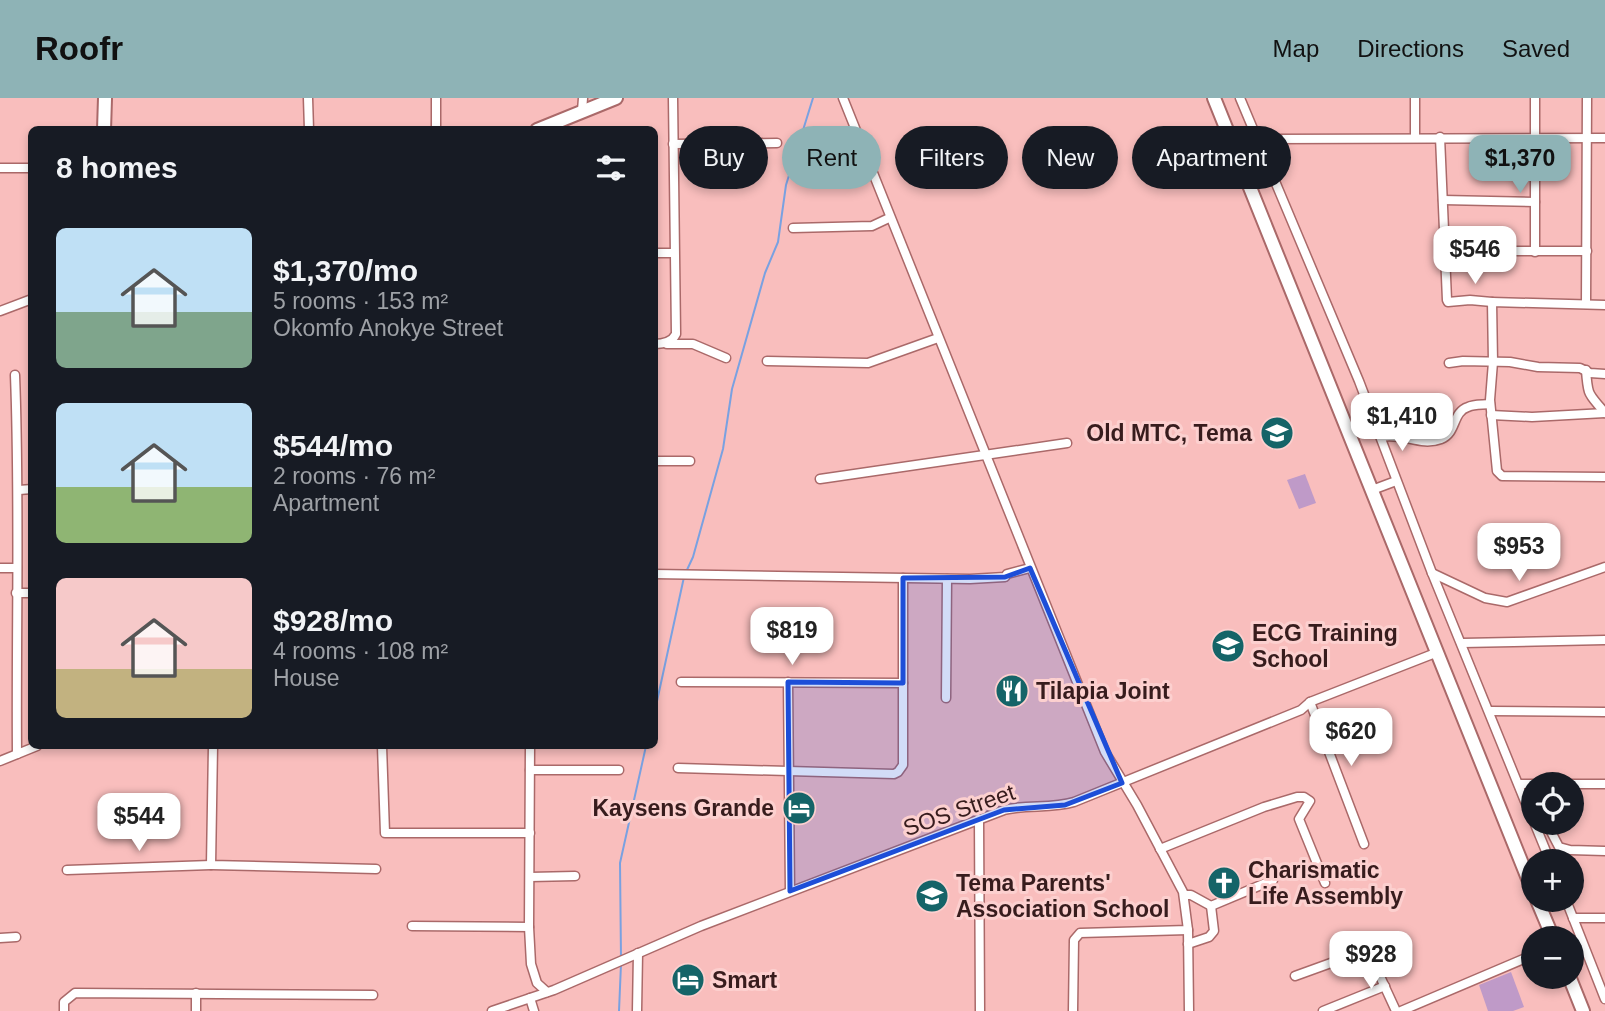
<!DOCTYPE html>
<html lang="en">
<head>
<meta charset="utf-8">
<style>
	:root { --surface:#171b24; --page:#242831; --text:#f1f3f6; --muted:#9ea1a6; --accent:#8eb3b6 }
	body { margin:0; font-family:Helvetica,sans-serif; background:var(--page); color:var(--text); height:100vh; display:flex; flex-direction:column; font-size:26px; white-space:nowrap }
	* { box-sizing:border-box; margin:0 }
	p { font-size:23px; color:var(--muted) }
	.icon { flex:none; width:38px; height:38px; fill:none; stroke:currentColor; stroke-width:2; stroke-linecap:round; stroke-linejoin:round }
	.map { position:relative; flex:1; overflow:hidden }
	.sheet { position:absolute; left:28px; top:28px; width:630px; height:623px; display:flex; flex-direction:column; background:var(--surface); border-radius:10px; box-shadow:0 4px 10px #0003 }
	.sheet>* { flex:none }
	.banner { position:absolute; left:679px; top:28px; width:665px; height:63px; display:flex; gap:14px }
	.fabs { position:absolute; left:1521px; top:674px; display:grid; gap:14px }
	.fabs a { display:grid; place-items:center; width:63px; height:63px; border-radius:50%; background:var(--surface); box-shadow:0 4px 10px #0003; font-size:35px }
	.price { position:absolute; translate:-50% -60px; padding:0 16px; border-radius:14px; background:#fff; color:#222; font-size:23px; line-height:46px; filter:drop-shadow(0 2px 4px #0008) }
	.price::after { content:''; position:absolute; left:50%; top:42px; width:21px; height:16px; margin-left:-10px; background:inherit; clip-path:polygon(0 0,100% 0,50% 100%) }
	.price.on { background:var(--accent); color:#111 }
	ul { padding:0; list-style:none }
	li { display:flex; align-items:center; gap:21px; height:175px; padding:0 28px }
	li span { display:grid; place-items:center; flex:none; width:196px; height:140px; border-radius:10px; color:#555 }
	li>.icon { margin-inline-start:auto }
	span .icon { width:84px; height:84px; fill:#fffc; stroke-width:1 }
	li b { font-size:30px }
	h2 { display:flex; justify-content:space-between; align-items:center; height:84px; padding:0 28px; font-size:30px }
	.chip { padding:0 24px; border-radius:32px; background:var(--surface); box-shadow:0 4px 10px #0003; font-size:24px; line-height:63px }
	.chip.on { background:var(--accent); color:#111 }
	header { display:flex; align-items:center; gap:42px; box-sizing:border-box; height:98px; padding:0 35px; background:var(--accent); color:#111 }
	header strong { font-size:33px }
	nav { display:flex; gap:38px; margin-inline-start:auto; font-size:24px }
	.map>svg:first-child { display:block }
	.green { fill:#bf9ac8 }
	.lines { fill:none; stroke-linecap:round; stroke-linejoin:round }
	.stream { stroke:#79a1e1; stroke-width:2 }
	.street-casing { stroke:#aa6969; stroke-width:11 }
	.secondary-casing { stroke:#aa6969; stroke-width:16 }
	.street { stroke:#fff; stroke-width:8 }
	.secondary { stroke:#fff; stroke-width:12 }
	.marked { fill:#1d4ed8; fill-opacity:0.2; stroke:#1d4ed8; stroke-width:5; stroke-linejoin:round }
	.labels { text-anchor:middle; stroke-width:6; stroke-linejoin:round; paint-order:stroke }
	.poi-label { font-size:23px; font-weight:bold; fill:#371c1d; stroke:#fcd0cf; text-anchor:start }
	.street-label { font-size:23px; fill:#371c1d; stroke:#fcd0cf }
</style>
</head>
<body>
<header>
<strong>Roofr</strong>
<nav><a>Map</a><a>Directions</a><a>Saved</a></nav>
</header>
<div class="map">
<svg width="1605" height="913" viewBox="0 0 1605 913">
	<rect width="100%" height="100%" fill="#f9bebd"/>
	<g class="green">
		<path d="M1305,376l11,29 -17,6 -12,-29z"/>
		<path d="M1511,874l13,35 -11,4h-25l-9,-26z"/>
	</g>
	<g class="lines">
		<g class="stream">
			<path d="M686,474l7,-15 30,-108 9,-60 33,-116 13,-31 8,-57 27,-87"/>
			<path d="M654,617l30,-138"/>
			<path d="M621,861l-1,-96 26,-117"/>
			<path d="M619,913l2,-47"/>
		</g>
		<defs>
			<g id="street">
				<path d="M308,0l1,32"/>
				<path d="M436,0v32"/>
				<path d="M843,0l262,654 32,53 46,87 5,38 -108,3 -6,7 -1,71"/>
				<path d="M1240,0l119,283 73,192 101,248"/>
				<path d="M582,13l1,-13"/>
				<path d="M1440,39l7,163 1,2 22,-2 22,2"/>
				<path d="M1415,40v-40"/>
				<path d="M1259,41l346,-1"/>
				<path d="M673,46l104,-1"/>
				<path d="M0,70h32"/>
				<path d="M1443,102l92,2"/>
				<path d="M793,130l79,-2 17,-8"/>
				<path d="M1444,153h143"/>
				<path d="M1535,154v-154"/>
				<path d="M654,155h20"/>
				<path d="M1586,206l1,-206"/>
				<path d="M1605,207l-113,-3 1,60 -3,38 7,71 5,5 103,1"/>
				<path d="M0,213l32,-12"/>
				<path d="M654,246c9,0 18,-2 22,-10l-3,-236"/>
				<path d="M667,246h26l33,14"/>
				<path d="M767,263l101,2 70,-25"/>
				<path d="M1449,265l14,-2 47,1 28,5 42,1 10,5 15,1"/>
				<path d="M1586,272c2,28 3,23 19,43"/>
				<path d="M15,277c5,126 1,253 2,379"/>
				<path d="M1491,317l41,2 73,-4"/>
				<path d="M1381,339c21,-5 39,10 60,2 16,-6 11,-27 27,-32 6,-3 15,-2 22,-3"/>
				<path d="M654,363h36"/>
				<path d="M820,381l247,-36"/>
				<path d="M19,392l13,-1"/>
				<path d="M1372,392l24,-9"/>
				<path d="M0,470h17"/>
				<path d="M1432,475l53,25 22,4 98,-35"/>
				<path d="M654,476l316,5 35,-2 2,-3 23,-6"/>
				<path d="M16,495h16"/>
				<path d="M1462,545l143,-3"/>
				<path d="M681,584l222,1"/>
				<path d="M788,584l2,209"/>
				<path d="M946,600l1,-119"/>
				<path d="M1310,604l54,142"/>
				<path d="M1490,613l115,1"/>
				<path d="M213,648l-2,119 165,4"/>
				<path d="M382,648l3,87h145"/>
				<path d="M530,648l-1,181 2,37 6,19 10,9"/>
				<path d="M0,663l37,-15"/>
				<path d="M678,670l216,6 4,-2 5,-7v-187"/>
				<path d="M530,672h89"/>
				<path d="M1519,686h86"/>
				<path d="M979,721l1,192"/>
				<path d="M1534,724l16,39"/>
				<path d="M1546,724l13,25 11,3 35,1"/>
				<path d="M1160,751l104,-42 33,-10h7l6,4 -11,18 26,64"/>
				<path d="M67,772l144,-5"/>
				<path d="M530,779l45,-1"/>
				<path d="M1184,797h7l20,11 62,-26"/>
				<path d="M1566,802l39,99"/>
				<path d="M1573,820h32"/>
				<path d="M412,828l117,1"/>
				<path d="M1188,832l1,81"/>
				<path d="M0,840l16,-1"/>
				<path d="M1188,846l21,-7 5,-6 -3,-25"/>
				<path d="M1295,878l47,-17 26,-5 4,5 24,52"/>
				<path d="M196,895v18"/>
				<path d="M530,900l4,13"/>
				<path d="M64,913v-9l11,-9 298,2"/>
				<path d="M492,913l62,-21 147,-64 303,-116c23,-6 47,-1 70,-8l227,-92 9,-8 128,-50"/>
				<path d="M637,913l1,-58"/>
				<path d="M1323,913l62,-25"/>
				<path d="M1401,913l132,-56"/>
			</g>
			<g id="secondary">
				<path d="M1214,0l319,793"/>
				<path d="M104,32l1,-32"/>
				<path d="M537,32l79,-32"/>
				<path d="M1537,802l16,38"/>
				<path d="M1569,878l14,35"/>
			</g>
		</defs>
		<use href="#street" class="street-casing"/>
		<use href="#secondary" class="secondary-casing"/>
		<use href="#street" class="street"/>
		<use href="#secondary" class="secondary"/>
	</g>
	<path class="marked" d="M1030,470l92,215 -57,22 -61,5 -214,81 -2,-209 115,1v-105l102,-1z"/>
	<defs>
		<symbol id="school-disc" viewBox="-11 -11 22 22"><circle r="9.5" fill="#156468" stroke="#fcd0cf"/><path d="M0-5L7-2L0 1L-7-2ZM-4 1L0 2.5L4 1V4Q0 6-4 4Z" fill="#fff"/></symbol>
		<symbol id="restaurant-disc" viewBox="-11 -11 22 22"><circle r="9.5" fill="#156468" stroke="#fcd0cf"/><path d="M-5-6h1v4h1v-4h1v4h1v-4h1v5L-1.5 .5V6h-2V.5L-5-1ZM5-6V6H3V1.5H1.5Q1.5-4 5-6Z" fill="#fff"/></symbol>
		<symbol id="hotel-disc" viewBox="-11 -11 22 22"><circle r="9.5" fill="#156468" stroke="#fcd0cf"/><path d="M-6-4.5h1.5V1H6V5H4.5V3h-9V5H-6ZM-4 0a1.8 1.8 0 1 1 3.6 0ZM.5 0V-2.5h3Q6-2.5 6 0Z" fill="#fff"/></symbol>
		<symbol id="church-disc" viewBox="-11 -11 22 22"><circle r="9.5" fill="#156468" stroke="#fcd0cf"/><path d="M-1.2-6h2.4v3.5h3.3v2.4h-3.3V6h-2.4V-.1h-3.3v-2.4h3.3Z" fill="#fff"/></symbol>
	</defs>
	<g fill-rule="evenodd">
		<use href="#school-disc" x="1258" y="316" width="38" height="38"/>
		<use href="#school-disc" x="1209" y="529" width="38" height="38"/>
		<use href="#restaurant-disc" x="993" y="574" width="38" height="38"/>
		<use href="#hotel-disc" x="780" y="691" width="38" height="38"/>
		<use href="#church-disc" x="1205" y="766" width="38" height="38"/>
		<use href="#school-disc" x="913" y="779" width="38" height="38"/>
		<use href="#hotel-disc" x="669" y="863" width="38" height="38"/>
	</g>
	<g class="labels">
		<g class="poi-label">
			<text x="1252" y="343" text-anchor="end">Old MTC, Tema</text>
			<text x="1252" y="543">ECG Training<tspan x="1252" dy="26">School</tspan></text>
			<text x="1036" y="601">Tilapia Joint</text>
			<text x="774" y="718" text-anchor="end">Kaysens Grande</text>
			<text x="1248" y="780">Charismatic<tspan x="1248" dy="26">Life Assembly</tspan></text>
			<text x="956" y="793">Tema Parents'<tspan x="956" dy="26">Association School</tspan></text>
			<text x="712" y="890">Smart</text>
		</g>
		<g class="street-label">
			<text transform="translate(959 712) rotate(-19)" y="8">SOS Street</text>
		</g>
	</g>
</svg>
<div class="fabs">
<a><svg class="icon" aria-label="locate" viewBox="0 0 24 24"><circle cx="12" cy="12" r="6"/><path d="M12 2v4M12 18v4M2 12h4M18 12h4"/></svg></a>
<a>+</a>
<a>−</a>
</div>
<b class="price on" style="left:1520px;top:97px">$1,370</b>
<b class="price" style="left:1475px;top:188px">$546</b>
<b class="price" style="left:1402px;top:355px">$1,410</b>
<b class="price" style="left:1519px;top:485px">$953</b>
<b class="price" style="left:792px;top:569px">$819</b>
<b class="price" style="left:1351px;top:670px">$620</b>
<b class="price" style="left:139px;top:755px">$544</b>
<b class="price" style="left:1371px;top:893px">$928</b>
<div class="banner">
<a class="chip">Buy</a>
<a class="chip on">Rent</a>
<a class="chip">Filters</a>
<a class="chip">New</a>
<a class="chip">Apartment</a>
</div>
<section class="sheet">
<h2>8 homes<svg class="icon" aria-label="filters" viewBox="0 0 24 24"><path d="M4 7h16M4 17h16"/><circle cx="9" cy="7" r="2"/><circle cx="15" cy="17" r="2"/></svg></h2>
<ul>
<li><span style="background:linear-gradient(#bfe0f5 60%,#7fa58c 0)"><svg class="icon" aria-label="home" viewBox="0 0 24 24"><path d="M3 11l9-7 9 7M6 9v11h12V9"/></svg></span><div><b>$1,370/mo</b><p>5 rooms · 153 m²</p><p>Okomfo Anokye Street</p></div></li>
<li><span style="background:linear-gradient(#bfe0f5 60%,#8fb573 0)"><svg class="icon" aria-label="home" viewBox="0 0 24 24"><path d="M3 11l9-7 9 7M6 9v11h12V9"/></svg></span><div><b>$544/mo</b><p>2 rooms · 76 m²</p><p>Apartment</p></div></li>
<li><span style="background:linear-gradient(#f6c9c9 65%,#c2b280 0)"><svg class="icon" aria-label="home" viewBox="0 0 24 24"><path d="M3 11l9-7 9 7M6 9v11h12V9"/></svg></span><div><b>$928/mo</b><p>4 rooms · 108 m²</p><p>House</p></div></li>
</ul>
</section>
</div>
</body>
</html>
